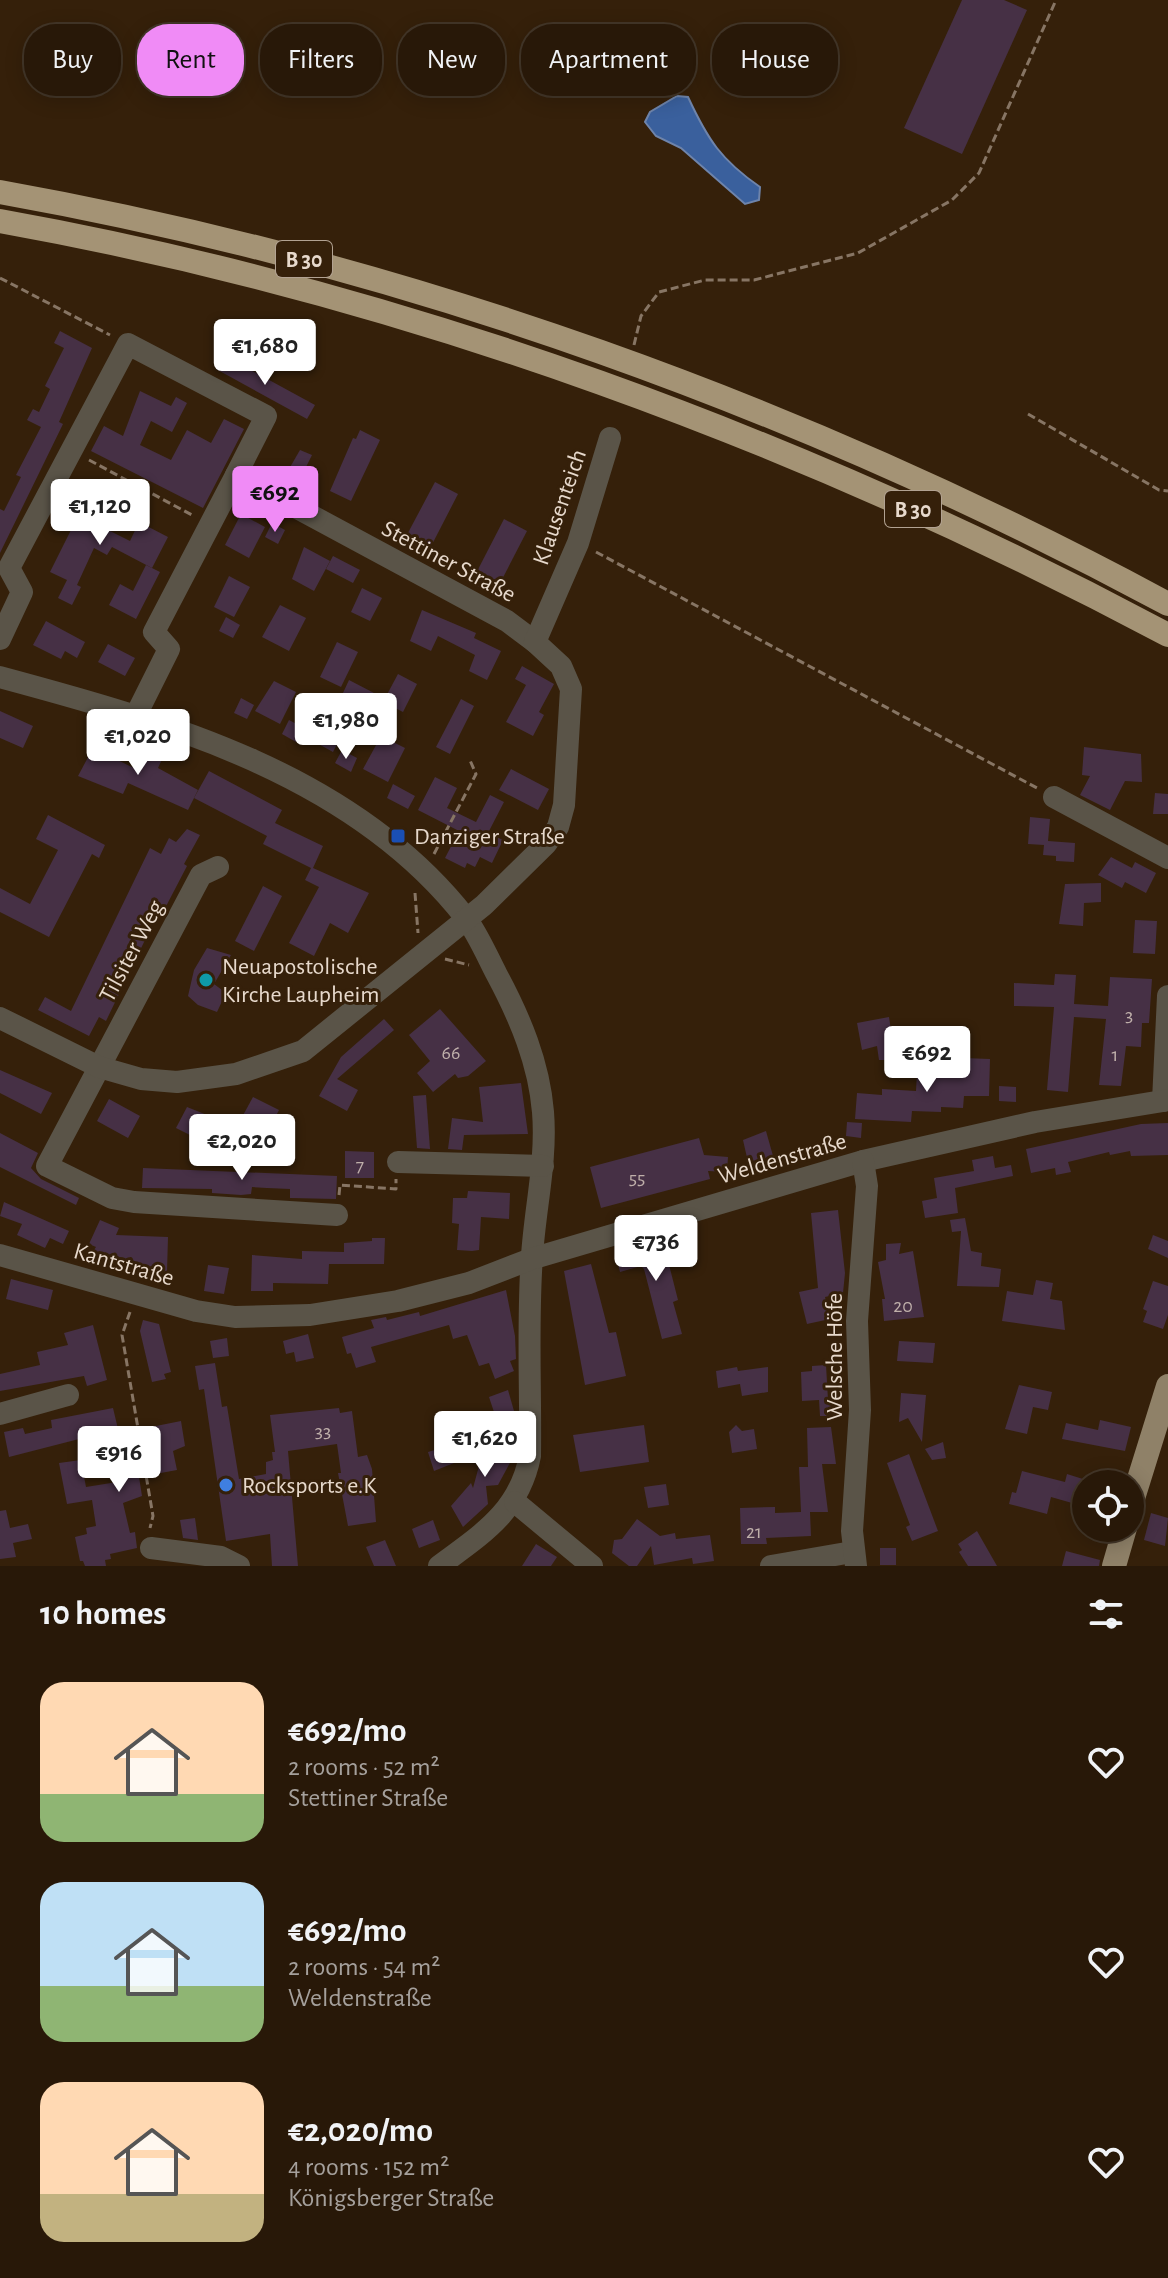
<!DOCTYPE html>
<html lang="en">
<head>
<meta charset="utf-8">
<style>
	:root { --surface:#281808; --page:#302112; --text:#f1f3f6; --muted:#a5a09c; --line:#443729; --accent:#f08bf6 }
	body { margin:0; font-family:"Alegreya Sans",sans-serif; background:var(--page); color:var(--text); height:100vh; display:flex; flex-direction:column; font-size:30px; white-space:nowrap }
	* { box-sizing:border-box; margin:0 }
	p { font-size:26px; color:var(--muted) }
	.icon { flex:none; width:44px; height:44px; fill:none; stroke:currentColor; stroke-width:2; stroke-linecap:round; stroke-linejoin:round }
	.map { position:relative; height:1566px; overflow:hidden }
	.sheet { display:flex; flex-direction:column; background:var(--surface); flex:1 }
	.sheet>* { flex:none }
	.hud { position:absolute; left:24px; top:24px; width:1120px; height:72px; display:flex; gap:16px }
	.tools { position:absolute; left:1072px; top:1470px; display:grid; gap:16px }
	.tools a { display:grid; place-items:center; width:72px; height:72px; border-radius:50%; background:var(--surface); box-shadow:0 4px 20px #0003,0 0 0 2px var(--line); font-size:40px }
	.price { position:absolute; translate:-50% -68px; padding:0 18px; border-radius:8px; background:#fff; color:#222; font-size:26px; line-height:52px; filter:drop-shadow(0 2px 4px #0008) }
	.price::after { content:''; position:absolute; left:50%; top:48px; width:24px; height:18px; margin-left:-12px; background:inherit; clip-path:polygon(0 0,100% 0,50% 100%) }
	.price.current { background:var(--accent); color:#111 }
	ul { padding:0; list-style:none }
	li { display:flex; align-items:center; gap:24px; height:200px; padding:0 40px }
	li span { display:grid; place-items:center; flex:none; width:224px; height:160px; border-radius:24px; color:#555 }
	li>.icon { margin-inline-start:auto }
	span .icon { width:96px; height:96px; fill:#fffc; stroke-width:1 }
	li b { font-size:34px }
	h2 { display:flex; justify-content:space-between; align-items:center; height:96px; padding:0 40px; font-size:34px }
	.pill { padding:0 28px; border-radius:32px; background:var(--surface); box-shadow:0 4px 20px #0003,0 0 0 2px var(--line); font-size:28px; line-height:72px }
	.pill.current { background:var(--accent); color:#111 }
	.map>svg:first-child { display:block }
	.water { fill:#3a609d; stroke:#6e84ab; stroke-width:2 }
	.building { fill:#463045 }
	.lines { fill:none; stroke-linecap:round; stroke-linejoin:round }
	.path { stroke:#877564; stroke-width:3; stroke-dasharray:8 4; stroke-linecap:butt }
	.minor { stroke:#5a5448; stroke-width:22 }
	.major { stroke:#8f8168; stroke-width:24 }
	.highway { stroke:#a49375; stroke-width:24 }
	.transit-dot { fill:#1a4fb4; stroke:#35200a; stroke-width:3 }
	.culture-dot { fill:#0f9aa8; stroke:#35200a; stroke-width:3 }
	.shop-dot { fill:#3f7fe0; stroke:#35200a; stroke-width:3 }
	.labels { text-anchor:middle; stroke-width:6; stroke-linejoin:round; paint-order:stroke }
	.number-label { font-size:20px; fill:#bfafaa }
	.shield { fill:#35200a; stroke:#b2a292; stroke-width:2 }
	.shield-label { font-size:22px; font-weight:bold; fill:#e7d9cc }
	.street-label { font-size:24px; fill:#e7d9cc; stroke:#35200a }
	.poi-label { font-size:24px; fill:#e7d9cc; stroke:#35200a; text-anchor:start }
</style>
</head>
<body>
<div class="map">
<svg width="1168" height="1566" viewBox="0 0 1168 1566">
	<rect width="100%" height="100%" fill="#35200a"/>
	<path class="water" d="M677,96l11,1c20,43 33,63 72,90l-1,13 -14,4 -64,-56 -25,-12 -11,-14 5,-10z"/>
	<g class="building">
		<path d="M962,0h42l23,10 -65,144 -58,-26z"/>
		<path d="M60,331l32,17 -33,74 4,2 -63,129v-44l4,2 17,-34 -5,-2 25,-48 -14,-7 6,-11 6,3 11,-23 -5,-3 19,-38 -10,-5z"/>
		<path d="M223,355l92,50 -8,14 -91,-50z"/>
		<path d="M140,391l31,15 5,-9 11,6 -15,29 -21,-11 -11,24 31,15 16,-30 24,13 13,-24 20,10 -41,79 -112,-57 13,-25 19,10z"/>
		<path d="M360,430l20,10 -29,61 -21,-10 23,-53 3,1z"/>
		<path d="M300,450l12,5 -10,20 -13,-6z"/>
		<path d="M435,482l23,12 -33,64 -24,-12z"/>
		<path d="M76,501l27,14 -5,10 32,16 9,-19 29,15 -16,31 -40,-21 -5,8 -13,-7 -17,37 4,2 -9,18 -14,-7 9,-18 -17,-8 23,-46 -7,-4z"/>
		<path d="M241,514l24,13 -16,31 -24,-13z"/>
		<path d="M504,519l23,12 -33,64 -23,-12z"/>
		<path d="M272,523l13,7 -7,14 -13,-7z"/>
		<path d="M304,547l26,14 -16,30 -22,-12z"/>
		<path d="M333,556l27,14 -7,13 -27,-14z"/>
		<path d="M146,565l14,7 -24,47 -27,-14 11,-21 13,7z"/>
		<path d="M229,576l21,11 -16,30 -20,-10z"/>
		<path d="M362,588l20,10 -12,23 -19,-9z"/>
		<path d="M280,605l26,13 -17,33 -27,-14z"/>
		<path d="M422,610l54,23 -2,5 27,13 -14,29 -18,-9 6,-16 -37,-19 -7,15 -21,-10z"/>
		<path d="M226,617l14,8 -7,13 -14,-7z"/>
		<path d="M46,621l39,21 -8,16 -12,-7 -4,8 -28,-14z"/>
		<path d="M337,642l21,10 -17,35 -21,-10z"/>
		<path d="M108,644l27,14 -10,18 -27,-14z"/>
		<path d="M522,666l32,18 -15,28 5,3 -11,21 -27,-14 20,-37 -11,-6z"/>
		<path d="M398,674l19,10 -14,28 -20,-10z"/>
		<path d="M349,680l25,13 -9,16 -8,-4 -24,47 -20,-11 11,-22 6,2z"/>
		<path d="M274,681l22,11 -16,32 -25,-13z"/>
		<path d="M241,698l13,7 -7,14 -13,-6z"/>
		<path d="M461,699l13,7 -24,48 -14,-7z"/>
		<path d="M0,711l33,15 -10,22 -23,-10z"/>
		<path d="M289,720l15,8 -8,14 -14,-8z"/>
		<path d="M381,736l24,12 -17,34 -25,-13z"/>
		<path d="M152,746l13,7 -7,15 40,22 -10,20 -60,-27 -5,11 -45,-18 15,-28 47,23z"/>
		<path d="M1084,747l57,7 1,28 -17,-1 -15,29 -30,-15 10,-19 -8,-1z"/>
		<path d="M342,750l15,8 -6,14 -16,-9z"/>
		<path d="M511,769l38,20 -11,21 -39,-20z"/>
		<path d="M209,771l73,39 -7,13 48,23 -10,22 56,25 -21,40 -18,-10 -16,33 -25,-13 30,-56 -14,-7 6,-12 -48,-24 4,-8 -73,-38z"/>
		<path d="M435,777l22,11 -10,20 29,14 14,-27 14,7 -16,31 15,7 -11,23 -12,-6 -5,10 -8,-4 -2,5 -20,-10 14,-27 -41,-21z"/>
		<path d="M393,784l22,12 -7,13 -21,-11z"/>
		<path d="M1155,793l13,1v20h-15z"/>
		<path d="M48,815l57,30 -6,13 -7,-4 -43,83 -49,-25v-24l30,16 28,-54 -22,-11z"/>
		<path d="M1030,817l20,2 -2,22 27,2 -1,19 -18,-1v-5l-13,-1 1,-10 -16,-1z"/>
		<path d="M187,829l13,6 -16,29 3,2 -25,48 -4,-1 -52,108 -7,-4 -10,19 -51,-26 7,-13 26,14 79,-163 11,6 8,-16 7,4z"/>
		<path d="M1111,857l21,11 3,-6 21,11 -10,20 -21,-11 -3,6 -24,-13z"/>
		<path d="M1101,883v19l-17,1 -1,23 -24,-2 6,-40z"/>
		<path d="M263,886l19,10 -28,55 -19,-10z"/>
		<path d="M1135,920l22,1 -2,33 -22,-1z"/>
		<path d="M207,948l24,7 -17,29 12,9 -9,19 -19,-7 -10,-9 6,-26z"/>
		<path d="M1055,974l21,1 -2,29 34,2 2,-29 42,2 -3,44h-7l-1,24 -15,-1 -5,40 -22,-1 7,-66 -32,-2 -6,75 -21,-2 7,-83 -40,-1v-23l40,2z"/>
		<path d="M440,1009l46,52 -18,15 -10,2 -3,-4 -22,18 -16,-19 13,-12 -21,-26z"/>
		<path d="M889,1017l4,26 4,-1 -1,18h-17l-2,-14 -15,4 -5,-27z"/>
		<path d="M384,1019l10,11 -57,49 21,11 -11,21 -28,-15 22,-39z"/>
		<path d="M963,1058l27,1 -1,37h-25l-1,12 -22,-1v5l-29,-1 -1,11 -56,-3 2,-26 25,2v-6l34,2 1,-18 45,3z"/>
		<path d="M0,1070l52,23 -11,21 -41,-21z"/>
		<path d="M521,1083l7,51 -64,1 -2,15 -14,-1 4,-31 31,4 -4,-35z"/>
		<path d="M999,1086l17,1v15l-17,-1z"/>
		<path d="M426,1095l4,54 -13,-1 -4,-52z"/>
		<path d="M253,1097l26,13 -12,23 -26,-14z"/>
		<path d="M109,1099l31,17 -12,22 -31,-17z"/>
		<path d="M187,1107l30,12 -11,24 -30,-15z"/>
		<path d="M847,1122l15,1 -1,15 -15,-2z"/>
		<path d="M1168,1123v32l-37,1 -1,-5 -20,4 -1,-3 -41,10 3,10 -15,3 -1,-7 -24,5 -5,-24 115,-25z"/>
		<path d="M766,1131l7,25 -25,6 -5,-22z"/>
		<path d="M0,1133l38,20 -7,15 10,11 38,19 -3,7 -76,-38z"/>
		<path d="M699,1138l5,17 24,2 -1,15 -19,-1 2,8 -109,29 -11,-41z"/>
		<path d="M345,1151l29,1v26h-29z"/>
		<path d="M993,1156l2,12 16,-3 2,11 -58,12 3,25 -33,5 -3,-17 15,-3 -3,-20 40,-7 -2,-11z"/>
		<path d="M143,1168l194,8 -1,23 -46,-1v-9l-23,-1 -15,-1 -1,7 -10,1 -29,-2v-4l-70,-1z"/>
		<path d="M468,1191l42,2 -1,26 -28,-2 -2,33 -7,1 -15,-1 2,-26 -7,-1 1,-25h14z"/>
		<path d="M4,1202l65,29 -6,13 -13,-6 -5,10 -28,-13 5,-11 -22,-8z"/>
		<path d="M838,1210l7,63 -2,20 -18,4 5,22 -23,5 -8,-32 19,-4 -7,-75z"/>
		<path d="M965,1218l6,33 11,2 -1,13 20,3 -2,18 -42,-1 4,-55 -9,1 -2,-12z"/>
		<path d="M100,1220l19,8 -3,7 52,2 -1,35 -38,-2 -35,-20 2,-3 -7,-3z"/>
		<path d="M1153,1235l15,6v17l-20,-9z"/>
		<path d="M372,1238h13l-1,26h-55l-1,20 -55,-1v8h-22l1,-36 50,4v-8l42,1v-9l28,-2z"/>
		<path d="M663,1241l15,59 -5,2 9,32 -20,5 -18,-70 -3,-3 -21,6 -5,-19z"/>
		<path d="M901,1243l-2,11 14,-3 11,66 -40,4 -2,-22h3l-7,-37 8,-2v-16z"/>
		<path d="M591,1264l18,69 7,-1 10,44 -41,9 -21,-114z"/>
		<path d="M208,1265l21,3 -5,26 -20,-3z"/>
		<path d="M11,1279l42,11 -5,20 -42,-11z"/>
		<path d="M1036,1280l17,3 -3,16 12,2 3,29 -63,-9 5,-30 26,4z"/>
		<path d="M1153,1281l15,5v29l-5,14 -20,-7 4,-11 -4,-2z"/>
		<path d="M506,1290l9,46 1,23 -6,2 4,10 -19,8 -6,-16 -10,3 -12,-31 -14,4 -4,-14 -78,22 5,15 -20,6 -5,-15 -4,1 -5,-17 32,-9 -3,-8 15,-3 1,3 32,-8 1,4z"/>
		<path d="M143,1320l16,4 12,48 -7,2 2,5 -14,3 -12,-51z"/>
		<path d="M93,1325l14,55 -20,6 -3,-10 -84,15v-17l40,-9 -3,-13 31,-7 -4,-12z"/>
		<path d="M308,1334l6,24 -18,4 -2,-10 -8,2 -3,-13z"/>
		<path d="M227,1338l2,18 -16,2 -3,-17z"/>
		<path d="M899,1341l36,2 -2,20 -36,-2z"/>
		<path d="M215,1363l7,44 5,-1 12,73 27,-5v-12l7,-2 -1,-8h3l-5,-37 69,-7 1,5 12,-2 6,46 9,-2 5,14 4,53 -28,4 -10,-53h3l-4,-29 -49,7 10,115h-26l-2,-32 -44,7 -22,-152 -5,1 -4,-24z"/>
		<path d="M826,1365l2,35 7,-1v17h-15l-1,-16 -17,1 -1,-29 11,-1v-5z"/>
		<path d="M737,1367l1,4 30,-4v25l-26,4 -2,-12 -22,4 -2,-17z"/>
		<path d="M1019,1385l33,7 -4,18 -15,-3 -6,27 -22,-5z"/>
		<path d="M508,1390l8,28 -18,6 -9,-27z"/>
		<path d="M901,1393l25,2 -4,47 -14,-24 -9,4z"/>
		<path d="M113,1408l5,21 -109,28 -5,-25 19,-4 2,6 27,-6 -1,-8z"/>
		<path d="M1100,1420l31,7 -6,24 -63,-12 4,-16 32,7z"/>
		<path d="M181,1421l4,25 -12,5 4,19 -38,7 3,19 -19,7 7,30 5,-1 2,16 -27,6 1,5 -6,1 1,6h-21l-2,-5h-3l-5,-24 12,-3 -1,-6 10,-2 -4,-26 -25,4 -8,-41 22,-3 5,27 31,-5 9,-4 -4,-24 28,-4 -4,-22z"/>
		<path d="M644,1425l5,37 -69,10 -7,-37z"/>
		<path d="M736,1425l6,6 12,-2 3,20 -25,4 -3,-21z"/>
		<path d="M831,1427l5,37h-14l6,48h-18l1,24 -45,2 1,6h-26l-1,-36 35,-1v6l26,-1 -2,-45h9l-1,-39z"/>
		<path d="M516,1431l-5,30 -13,24 -12,1 2,18 -25,23 -12,-21 20,-23 2,5 9,-33 2,13 18,-21 -19,6 5,-18 22,3z"/>
		<path d="M457,1438l7,21 -30,12 -6,-19 10,-3 -1,-5z"/>
		<path d="M943,1442l3,16 -14,2 -7,-11z"/>
		<path d="M909,1454l29,77 -26,10 -6,-14 4,-2 -23,-62z"/>
		<path d="M1022,1471l43,11 2,-8 19,6v27l-35,-10 -4,17 -38,-10 3,-12 4,1z"/>
		<path d="M666,1484l3,21 -21,3 -4,-21z"/>
		<path d="M6,1510l4,18 18,-4 4,15 -19,4 3,14 -16,2v-48z"/>
		<path d="M1151,1513l17,5 -3,28 -21,-6z"/>
		<path d="M195,1518l3,22 -15,-2 -3,-18z"/>
		<path d="M637,1519l23,17 15,-3 1,6 34,-4 4,26 -21,3 -1,-6 -38,7 -3,-19 -14,20h-8l-17,-13 2,-13 8,-1z"/>
		<path d="M433,1520l7,20 -21,8 -7,-19z"/>
		<path d="M977,1531l20,35h-29l-9,-14 3,-2 -4,-6z"/>
		<path d="M385,1540l11,26h-22l-8,-19z"/>
		<path d="M536,1544l21,13 -6,9h-29z"/>
		<rect x="880" y="1548" width="16" height="17"/>
		<path d="M1066,1551l34,9 -1,6h-37z"/>
	</g>
	<g class="lines">
		<g class="path">
			<path d="M0,278l110,57"/>
			<path d="M634,345l7,-29 18,-24 46,-12h49l104,-27 94,-53 27,-27 77,-173"/>
			<path d="M1028,414l131,76 9,1"/>
			<path d="M89,460l103,55"/>
			<path d="M596,552l441,236"/>
			<path d="M434,854l42,-80 -7,-16"/>
			<path d="M415,893l3,40"/>
			<path d="M445,959l24,6"/>
			<path d="M339,1195l1,-10 56,4v-10"/>
			<path d="M130,1312l-8,23 31,181 -3,12"/>
		</g>
		<g class="minor">
			<path d="M0,639l22,-47 -13,-24 119,-224 138,72 -30,59 271,146 28,21"/>
			<path d="M0,677c167,45 353,97 465,240 13,17 22,39 32,58 23,43 42,88 46,137 4,48 -8,96 -11,144 -5,66 -1,134 -2,200 -11,56 -48,78 -91,110"/>
			<path d="M136,715l33,-66 -15,-17 82,-157"/>
			<path d="M1054,797l114,61"/>
			<path d="M218,867l-17,8 -154,291 65,32 22,4 203,13"/>
			<path d="M0,1018l99,49 42,12 36,3 59,-8 67,-23 181,-146 62,-61 12,-17 6,-22 7,-116 -10,-23 -26,-24 43,-99 32,-105"/>
			<path d="M1163,1101l5,-105"/>
			<path d="M398,1162l145,4"/>
			<path d="M0,1255l196,56 39,6 75,-2 88,-14 71,-18 62,-24 332,-98 172,-39 133,-22"/>
			<path d="M0,1414l68,-19"/>
			<path d="M515,1502l77,64"/>
			<path d="M151,1548l70,9 18,9"/>
			<path d="M771,1566l81,-14"/>
			<path d="M856,1566l-4,-35 8,-121 -3,-89 10,-135 -4,-25"/>
		</g>
		<g class="major">
			<path d="M1130,1508l38,-122"/>
			<path d="M1114,1566l11,-38"/>
		</g>
		<g class="highway">
			<path d="M0,192c408,73 804,216 1168,412"/>
			<path d="M0,221c407,73 804,220 1168,414"/>
		</g>
	</g>
	<rect class="transit-dot" x="390" y="828" width="16" height="16" rx="4"/>
	<circle class="culture-dot" cx="206" cy="980" r="8"/>
	<circle class="shop-dot" cx="226" cy="1485" r="8"/>
	<g class="labels">
		<g class="number-label">
			<text x="1129" y="1021">3</text>
			<text x="451" y="1059">66</text>
			<text x="1115" y="1061">1</text>
			<text x="360" y="1172">7</text>
			<text x="637" y="1184">55</text>
			<text x="903" y="1312">20</text>
			<text x="323" y="1437">33</text>
			<text x="754" y="1538">21</text>
		</g>
		<g class="shield">
			<rect x="276" y="241" width="56" height="36" rx="6"/>
			<rect x="885" y="491" width="56" height="36" rx="6"/>
		</g>
		<g class="shield-label">
			<text x="304" y="267">B 30</text>
			<text x="913" y="517">B 30</text>
		</g>
		<g class="street-label">
			<text transform="translate(559 507) rotate(-71)" y="8">Klausenteich</text>
			<text transform="translate(449 561) rotate(28)" y="8">Stettiner Straße</text>
			<text transform="translate(131 951) rotate(-62)" y="8">Tilsiter Weg</text>
			<text transform="translate(782 1158) rotate(-16)" y="8">Weldenstraße</text>
			<text transform="translate(124 1264) rotate(16)" y="8">Kantstraße</text>
			<text transform="translate(834 1357) rotate(-90)" y="8">Welsche Höfe</text>
		</g>
		<g class="poi-label">
			<text x="414" y="844">Danziger Straße</text>
			<text x="222" y="974">Neuapostolische<tspan x="222" dy="28">Kirche Laupheim</tspan></text>
			<text x="242" y="1493">Rocksports e.K</text>
		</g>
	</g>
</svg>
<div class="tools">
<a><svg class="icon" aria-label="locate" viewBox="0 0 24 24"><circle cx="12" cy="12" r="6"/><path d="M12 2v4M12 18v4M2 12h4M18 12h4"/></svg></a>
</div>
<b class="price" style="left:265px;top:387px">€1,680</b>
<b class="price current" style="left:275px;top:534px">€692</b>
<b class="price" style="left:100px;top:547px">€1,120</b>
<b class="price" style="left:346px;top:761px">€1,980</b>
<b class="price" style="left:138px;top:777px">€1,020</b>
<b class="price" style="left:927px;top:1094px">€692</b>
<b class="price" style="left:242px;top:1182px">€2,020</b>
<b class="price" style="left:656px;top:1283px">€736</b>
<b class="price" style="left:485px;top:1479px">€1,620</b>
<b class="price" style="left:119px;top:1494px">€916</b>
<div class="hud">
<a class="pill">Buy</a>
<a class="pill current">Rent</a>
<a class="pill">Filters</a>
<a class="pill">New</a>
<a class="pill">Apartment</a>
<a class="pill">House</a>
</div>
</div>
<section class="sheet">
<h2>10 homes<svg class="icon" aria-label="filters" viewBox="0 0 24 24"><path d="M4 7h16M4 17h16"/><circle cx="9" cy="7" r="2"/><circle cx="15" cy="17" r="2"/></svg></h2>
<ul>
<li><span style="background:linear-gradient(#ffd9b3 70%,#8fb573 0)"><svg class="icon" aria-label="home" viewBox="0 0 24 24"><path d="M3 11l9-7 9 7M6 9v11h12V9"/></svg></span><div><b>€692/mo</b><p>2 rooms · 52 m²</p><p>Stettiner Straße</p></div><svg class="icon" aria-label="heart" viewBox="0 0 24 24"><path d="M12 20l-8-8c-3-5 5-10 8-4 3-6 11-1 8 4z"/></svg></li>
<li><span style="background:linear-gradient(#bfe0f5 65%,#8fb573 0)"><svg class="icon" aria-label="home" viewBox="0 0 24 24"><path d="M3 11l9-7 9 7M6 9v11h12V9"/></svg></span><div><b>€692/mo</b><p>2 rooms · 54 m²</p><p>Weldenstraße</p></div><svg class="icon" aria-label="heart" viewBox="0 0 24 24"><path d="M12 20l-8-8c-3-5 5-10 8-4 3-6 11-1 8 4z"/></svg></li>
<li><span style="background:linear-gradient(#ffd9b3 70%,#c2b280 0)"><svg class="icon" aria-label="home" viewBox="0 0 24 24"><path d="M3 11l9-7 9 7M6 9v11h12V9"/></svg></span><div><b>€2,020/mo</b><p>4 rooms · 152 m²</p><p>Königsberger Straße</p></div><svg class="icon" aria-label="heart" viewBox="0 0 24 24"><path d="M12 20l-8-8c-3-5 5-10 8-4 3-6 11-1 8 4z"/></svg></li>
</ul>
</section>
</body>
</html>
